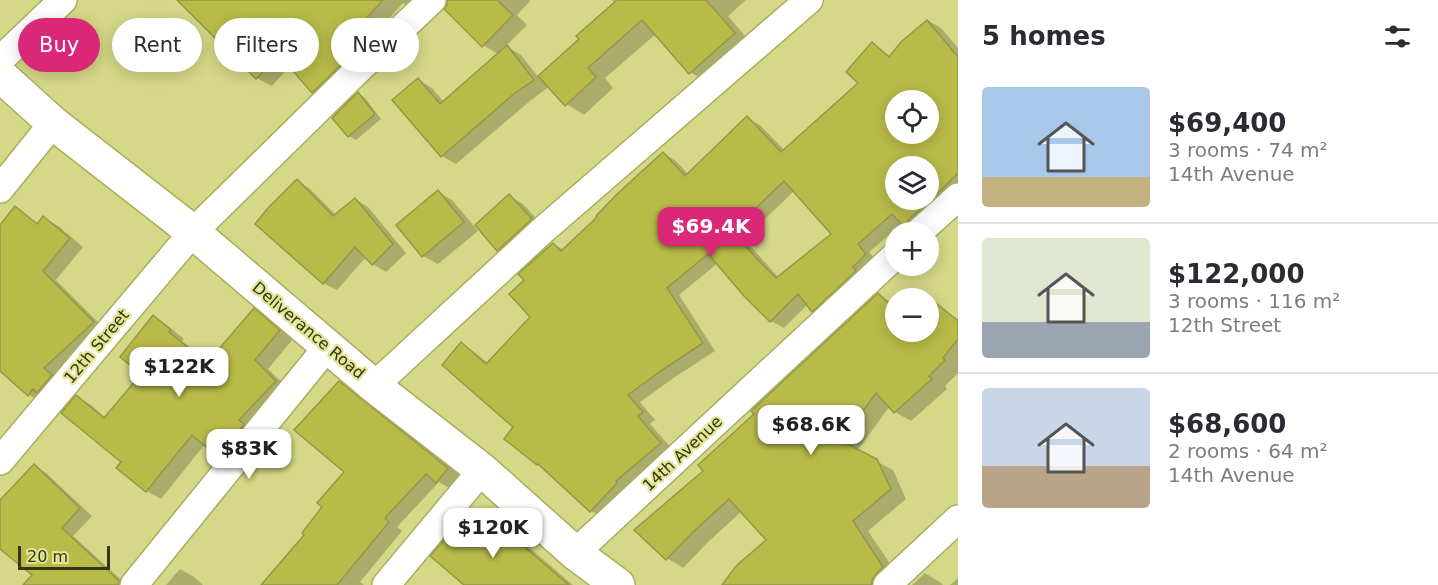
<!DOCTYPE html>
<html lang="en">
<head>
<meta charset="utf-8">
<style>
	:root { --surface:#fff; --page:#f2f2f3; --text:#2b2b33; --muted:#7c7c81; --line:#e1e1e2; --accent:#db2777 }
	body { margin:0; font-family:"DejaVu Sans",sans-serif; background:var(--page); color:var(--text); height:100vh; display:flex; flex-direction:column; font-size:22px; white-space:nowrap }
	* { box-sizing:border-box; margin:0 }
	p { font-size:20px; color:var(--muted) }
	.icon { flex:none; width:33px; height:33px; fill:none; stroke:currentColor; stroke-width:2; stroke-linecap:round; stroke-linejoin:round }
	.map { position:relative; flex:1; overflow:hidden }
	.sheet { display:flex; flex-direction:column; background:var(--surface); width:480px }
	.sheet>* { flex:none }
	.guide { position:absolute; left:18px; top:18px; width:570px; height:54px; display:flex; gap:12px }
	.buttons { position:absolute; left:885px; top:90px; display:grid; gap:12px }
	.buttons a { display:grid; place-items:center; width:54px; height:54px; border-radius:50%; background:var(--surface); box-shadow:0 3px 15px #0003; font-size:30px }
	.scale { position:absolute; left:18px; bottom:15px; width:92px; box-sizing:border-box; padding-left:6px; border:3px solid #353615; border-top:0; font-size:16px; line-height:21px; white-space:nowrap; color:#353615; -webkit-text-stroke:4px #e2e594; paint-order:stroke }
	.price { position:absolute; translate:-50% -51px; padding:0 14px; border-radius:12px; background:#fff; color:#222; font-size:20px; line-height:39px; filter:drop-shadow(0 2px 3px #0008) }
	.price::after { content:''; position:absolute; left:50%; top:36px; width:18px; height:14px; margin-left:-9px; background:inherit; clip-path:polygon(0 0,100% 0,50% 100%) }
	.price.selected { background:var(--accent); color:#fff }
	ul { padding:0; list-style:none }
	li { display:flex; align-items:center; gap:18px; height:150px; padding:0 24px }
	li+li { border-top:2px solid var(--line) }
	li span { display:grid; place-items:center; flex:none; width:168px; height:120px; border-radius:6px; color:#555 }
	li>.icon { margin-inline-start:auto }
	span .icon { width:72px; height:72px; fill:#fffc; stroke-width:1 }
	li b { font-size:26px }
	h2 { display:flex; justify-content:space-between; align-items:center; height:72px; padding:0 24px; font-size:26px }
	.chip { padding:0 21px; border-radius:27px; background:var(--surface); box-shadow:0 3px 15px #0003; font-size:21px; line-height:54px }
	.chip.selected { background:var(--accent); color:#fff }
	main { display:flex; flex:1; min-height:0 }
	.map>svg:first-child { display:block }
	.shadow { fill:#0003; fill-rule:evenodd }
	.building { fill:#b9bb49; stroke:#959747; stroke-width:1.5; fill-rule:evenodd }
	.lines { fill:none; stroke-linecap:round; stroke-linejoin:round }
	.minor-casing { stroke:#abad5e; stroke-width:30 }
	.tertiary-casing { stroke:#abad5e; stroke-width:36 }
	.minor { stroke:#fff; stroke-width:27 }
	.tertiary { stroke:#fff; stroke-width:33 }
	.labels { text-anchor:middle; stroke-width:4.5; stroke-linejoin:round; paint-order:stroke }
	.street-label { font-size:16px; fill:#353615; stroke:#e2e594 }
</style>
</head>
<body>
<main>
<div class="map">
<svg width="958" height="585" viewBox="0 0 958 585">
	<rect width="100%" height="100%" fill="#d5d887"/>
	<g class="shadow">
		<path d="M179,0h254l-14,13 -16,-10 -48,53 -27,44 -15,-8 -23,-26 -18,20 -15,-8z"/>
		<path d="M449,0h80l1,1 -13,14 10,10 -21,21 15,9 18,23 42,-39 35,-35 -4,-4h134l-18,16 23,27 -43,40 -18,-11 -34,-38 -51,44 8,10 -29,27 -18,-11 -16,-18 -20,15 -74,63 -14,-8 -24,-76 14,8 12,14 54,-48 -15,-9z"/>
		<path d="M929,21l12,7 17,20v147l-40,37 -15,-9 -34,29 9,10 -52,56 -13,-8 -5,-6 -24,24 -13,-7 -53,-58 -39,32 36,56 -40,26 -35,25 15,18 -5,4 23,26 -69,68 -13,-7 -44,-41 -10,-6 -75,-120 12,8 14,11 44,-46 -6,-37 27,-36 11,6 99,-97 13,8 13,14 58,-57 13,7 25,26 76,-68 11,-39 19,13 11,-14zM896,100h32v34h-32zM896,166h32v34h-32zM795,190l39,44 -55,44 -35,-39z"/>
		<path d="M358,94l7,4 16,21 -25,21 -7,-4z"/>
		<path d="M297,181l13,8 26,26 19,-16 13,8 38,46 -20,19 -13,-8 -7,-7 -29,33 -14,-7z"/>
		<path d="M438,192l14,8 26,31 -40,33 -15,-8z"/>
		<path d="M509,196l14,8 22,24 -32,30 -15,-8z"/>
		<path d="M15,208l24,16 5,-6 14,8 25,21 -27,33 51,51 -64,72 -14,-8 -29,-26v-142z"/>
		<path d="M879,295l17,10v27h32l9,-26 21,13v54l-13,13 2,3 -36,32 -16,-9 -5,-6 -33,45 36,19 13,29 -38,32 31,46 -8,8h-167l44,-45 -26,-29 -35,32 -24,25 -16,-10 38,-87z"/>
		<path d="M254,310l14,8 25,21 -25,30 22,21 -58,73 -14,-8 -13,-11 -44,55 -14,-8 -29,-23 5,-6 -46,-65 14,8 15,13 37,-44 10,-57 14,8 17,14 -2,2 27,22z"/>
		<path d="M339,383l14,8 108,85 -10,13 -12,-7 -42,45 5,4 -42,51 4,3h-101l44,-50 39,-63z"/>
		<path d="M34,466l12,7 46,43 -19,20 54,49h-84l-9,-10 -34,-28v-45z"/>
		<path d="M485,515l19,11 69,59h-107l-19,-46 12,7z"/>
		<path d="M180,569l14,8 9,8h-37z"/>
		<path d="M925,573l16,10 2,2h-31z"/>
		<path d="M958,578v7h-8z"/>
	</g>
	<g class="building">
		<path d="M177,0h206l-42,46 9,10 -38,37 -33,-38 -23,24z"/>
		<path d="M447,0h50l16,15 -31,32 -38,-38 3,-4z"/>
		<path d="M617,0h89l29,33 -46,41 -47,-54 -54,48 8,9 -31,29 -27,-30 41,-37 -3,-3z"/>
		<path d="M927,20l31,37v116l-20,20 -30,27 -4,7 -12,-13 -34,30 8,10 -13,13 3,4 -44,41 -14,-18 -28,28 -26,-26 -36,-42 -41,34 36,55 -41,27 -34,25 15,17 -5,4 23,27 -45,38 1,2 -27,29 -52,-48 -1,1 -33,-26 9,-12 -71,-62 19,-23 25,22 44,-47 -21,-23 15,-14 -6,-6 35,-31 8,8 36,-34 -1,-1 21,-22 46,-42 22,24 62,-60 34,36 77,-69 -12,-11 26,-30 17,15 12,-15zM896,100h32v34h-32zM896,166h32v34h-32zM784,181l47,53 -55,44 -17,-17 -27,-30z"/>
		<path d="M507,45l27,35 -19,13 -74,64 -49,-57 26,-22 22,26z"/>
		<path d="M358,92l17,22 -27,23 -16,-19z"/>
		<path d="M297,179l36,37 22,-18 38,46 -21,21 -17,-18 -32,37 -68,-60 13,-16z"/>
		<path d="M438,190l26,32 -42,35 -26,-32z"/>
		<path d="M509,194l23,25 -35,32 -22,-26z"/>
		<path d="M15,206l22,18 6,-8 27,22 -27,33 51,51 -50,46 8,7 -15,18 -4,-4 -5,7 -28,-25v-146z"/>
		<path d="M878,293l18,17v22h32v-17l9,-11 21,17v18l-15,19 2,2 -16,16 3,3 -38,34 -18,-20 -35,48 36,18 14,30 -38,32 30,46 -7,7 -4,6v5h-150l14,-19 30,-26 -37,-41 -38,35 -25,26 -32,-30 69,-59 -5,-6 56,-51 -3,-3z"/>
		<path d="M254,308l26,22 -25,30 21,21 -37,39 5,4 -27,32 -25,-21 -46,57 -30,-24 5,-6 -60,-49 15,-18 28,23 37,-44 -21,-17 33,-42 18,15 -2,2 38,31z"/>
		<path d="M339,381l109,87 -12,15 -10,-9 -41,44 4,4 -52,63h-76l43,-50 -2,-2 20,-26 -5,-4 27,-31 -50,-42z"/>
		<path d="M34,464l46,44 -18,20 57,53v4h-96l9,-10 -32,-26v-49z"/>
		<path d="M485,513l84,72h-105l-34,-29 17,-19 10,8z"/>
	</g>
	<g class="lines">
		<defs>
			<g id="minor">
				<path d="M0,60l63,-60"/>
				<path d="M0,189l53,-66"/>
				<path d="M919,232l39,-35"/>
				<path d="M374,386l168,-155 267,-231"/>
				<path d="M0,461l193,-229 168,-165 71,-67"/>
				<path d="M575,553l321,-298"/>
				<path d="M134,585l194,-239"/>
				<path d="M386,585l96,-115"/>
				<path d="M887,585l71,-66"/>
			</g>
			<path id="tertiary" d="M0,75l53,48 140,109 181,154 108,84 93,83 43,32"/>
		</defs>
		<use href="#minor" class="minor-casing"/>
		<use href="#tertiary" class="tertiary-casing"/>
		<use href="#minor" class="minor"/>
		<use href="#tertiary" class="tertiary"/>
	</g>
	<g class="labels">
		<g class="street-label">
			<text transform="translate(309 330) rotate(40)" y="6">Deliverance Road</text>
			<text transform="translate(96 346) rotate(-50)" y="6">12th Street</text>
			<text transform="translate(682 453) rotate(-43)" y="6">14th Avenue</text>
		</g>
	</g>
</svg>
<div class="buttons">
<a><svg class="icon" aria-label="locate" viewBox="0 0 24 24"><circle cx="12" cy="12" r="6"/><path d="M12 2v4M12 18v4M2 12h4M18 12h4"/></svg></a>
<a><svg class="icon" aria-label="layers" viewBox="0 0 24 24"><path d="M12 4l9 5-9 5-9-5zM3 14l9 5 9-5"/></svg></a>
<a>+</a>
<a>−</a>
</div>
<div class="scale">20 m</div>
<b class="price selected" style="left:711px;top:258px">$69.4K</b>
<b class="price" style="left:179px;top:398px">$122K</b>
<b class="price" style="left:811px;top:456px">$68.6K</b>
<b class="price" style="left:249px;top:480px">$83K</b>
<b class="price" style="left:493px;top:559px">$120K</b>
<div class="guide">
<a class="chip selected">Buy</a>
<a class="chip">Rent</a>
<a class="chip">Filters</a>
<a class="chip">New</a>
</div>
</div>
<section class="sheet">
<h2>5 homes<svg class="icon" aria-label="filters" viewBox="0 0 24 24"><path d="M4 7h16M4 17h16"/><circle cx="9" cy="7" r="2"/><circle cx="15" cy="17" r="2"/></svg></h2>
<ul>
<li><span style="background:linear-gradient(#a9c7e8 75%,#c2b280 0)"><svg class="icon" aria-label="home" viewBox="0 0 24 24"><path d="M3 11l9-7 9 7M6 9v11h12V9"/></svg></span><div><b>$69,400</b><p>3 rooms · 74 m²</p><p>14th Avenue</p></div></li>
<li><span style="background:linear-gradient(#dfe7d0 70%,#9aa5b1 0)"><svg class="icon" aria-label="home" viewBox="0 0 24 24"><path d="M3 11l9-7 9 7M6 9v11h12V9"/></svg></span><div><b>$122,000</b><p>3 rooms · 116 m²</p><p>12th Street</p></div></li>
<li><span style="background:linear-gradient(#c9d6e8 65%,#b9a48a 0)"><svg class="icon" aria-label="home" viewBox="0 0 24 24"><path d="M3 11l9-7 9 7M6 9v11h12V9"/></svg></span><div><b>$68,600</b><p>2 rooms · 64 m²</p><p>14th Avenue</p></div></li>
</ul>
</section>
</main>
</body>
</html>
